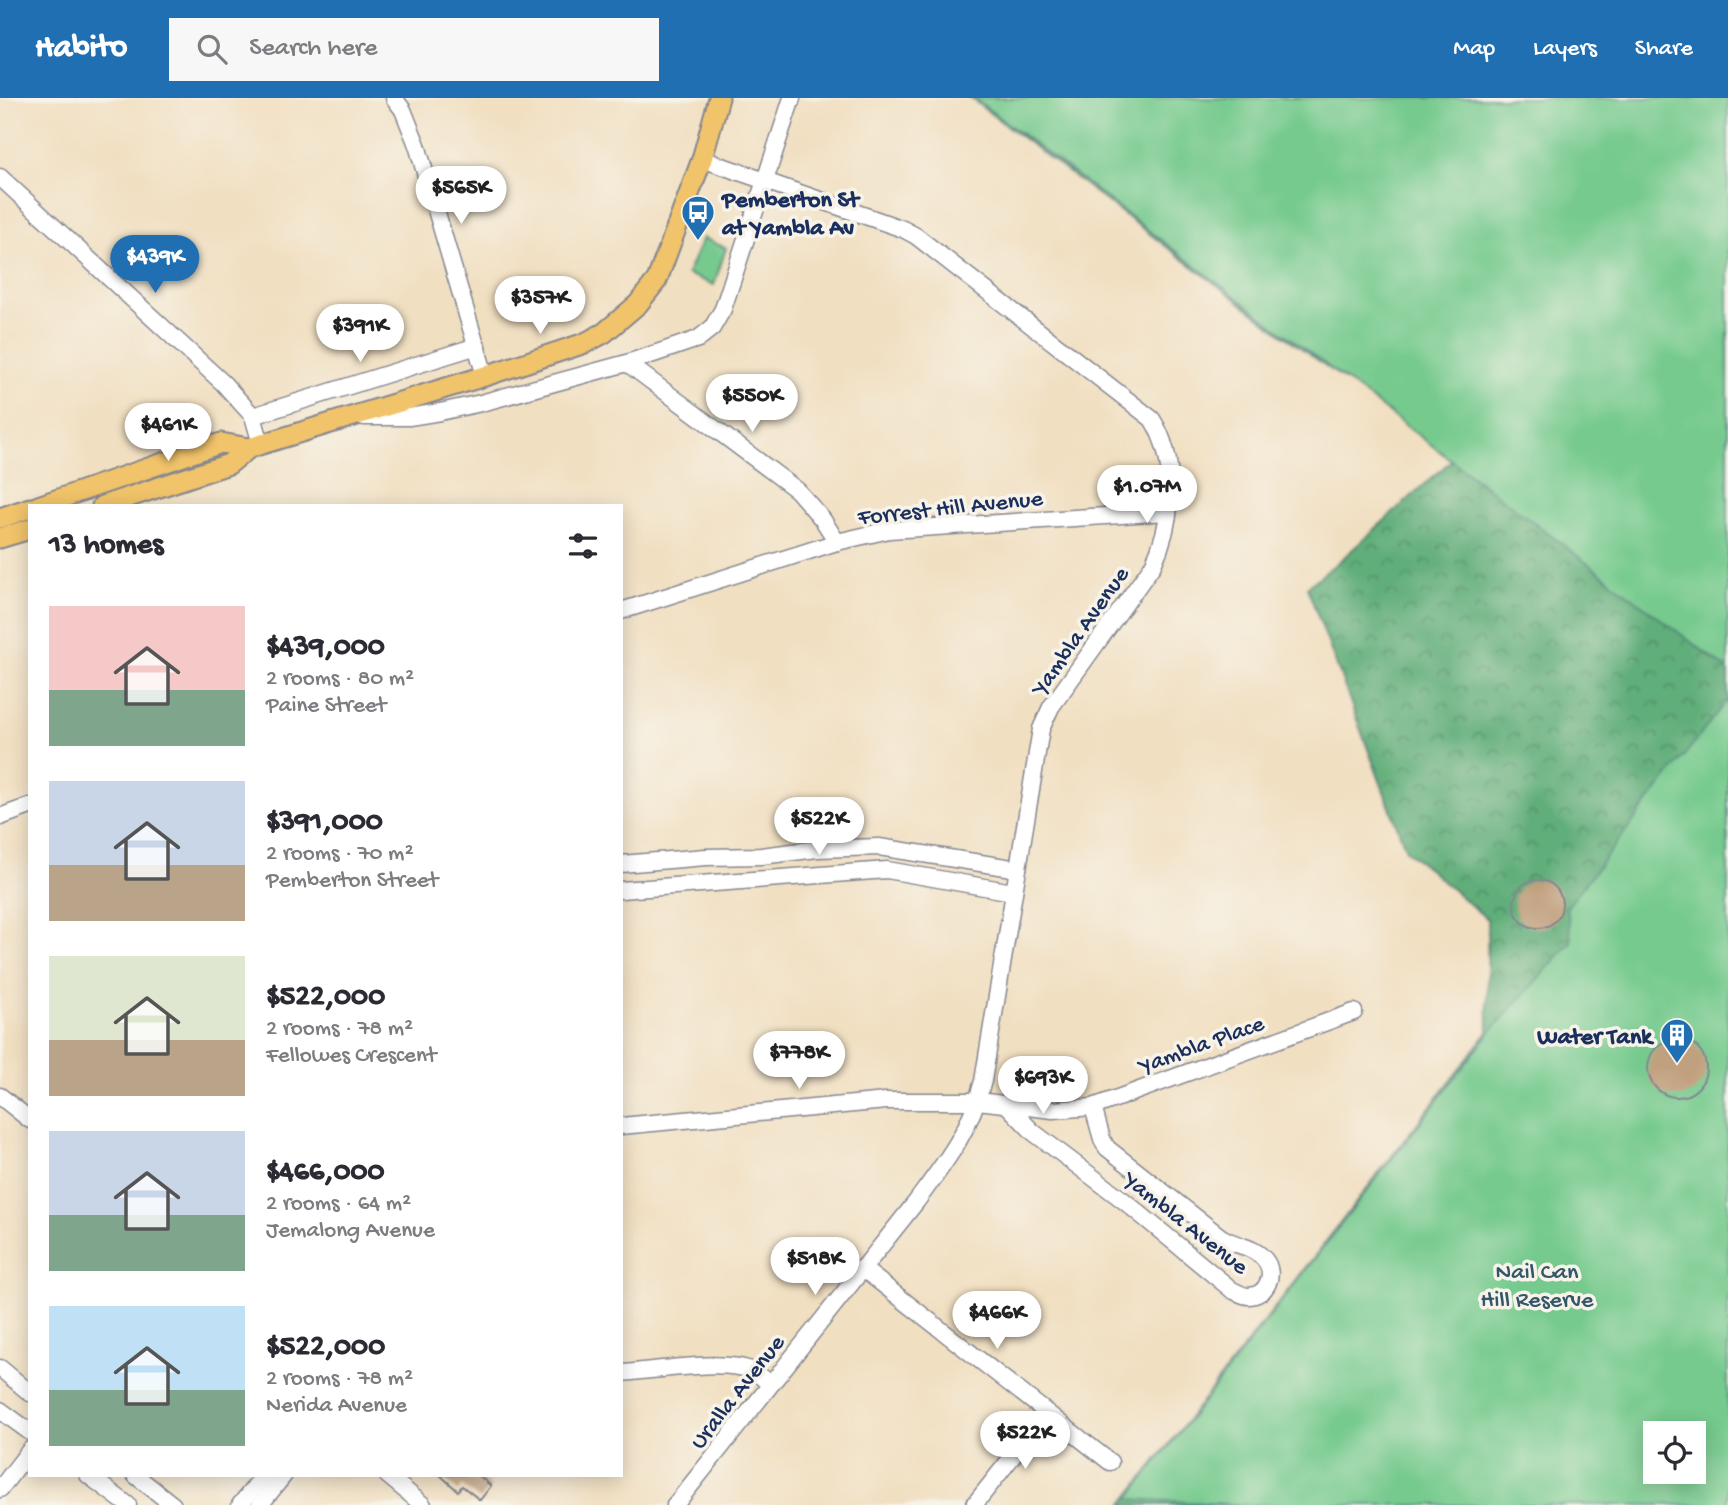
<!DOCTYPE html>
<html lang="en">
<head>
<meta charset="utf-8">
<style>
	:root { --surface:#fff; --page:#f7f7f7; --text:#2b2b33; --muted:#7c7c81; --accent:#1f6fb2 }
	body { margin:0; font-family:"Gochi Hand",sans-serif; background:var(--page); color:var(--text); height:100vh; display:flex; flex-direction:column; font-size:26px; white-space:nowrap }
	* { box-sizing:border-box; margin:0 }
	p { font-size:23px; color:var(--muted) }
	.icon { flex:none; width:38px; height:38px; fill:none; stroke:currentColor; stroke-width:2; stroke-linecap:round; stroke-linejoin:round }
	.map { position:relative; flex:1; overflow:hidden }
	.panel { position:absolute; left:28px; top:406px; width:595px; height:973px; display:flex; flex-direction:column; background:var(--surface); border-radius:0px; box-shadow:0 4px 18px #0003 }
	.panel>* { flex:none }
	.fabs { position:absolute; left:1643px; top:1323px; display:grid; gap:14px }
	.fabs a { display:grid; place-items:center; width:63px; height:63px; border-radius:0px; background:var(--surface); box-shadow:0 4px 18px #0003; font-size:35px }
	.price { position:absolute; translate:-50% -60px; padding:0 16px; border-radius:24px; background:#fff; color:#222; font-size:23px; line-height:46px; filter:drop-shadow(0 2px 4px #0008) }
	.price::after { content:''; position:absolute; left:50%; top:42px; width:21px; height:16px; margin-left:-10px; background:inherit; clip-path:polygon(0 0,100% 0,50% 100%) }
	.price.selected { background:var(--accent); color:#fff }
	ul { padding:0; list-style:none }
	li { display:flex; align-items:center; gap:21px; height:175px; padding:0 21px }
	li span { display:grid; place-items:center; flex:none; width:196px; height:140px; border-radius:0px; color:#555 }
	li>.icon { margin-inline-start:auto }
	span .icon { width:84px; height:84px; fill:#fffc; stroke-width:1 }
	li b { font-size:30px }
	h2 { display:flex; justify-content:space-between; align-items:center; height:84px; padding:0 21px; font-size:30px }
	header { display:flex; align-items:center; gap:42px; box-sizing:border-box; height:98px; padding:0 35px; background:var(--accent); color:#fff }
	header strong { font-size:33px }
	nav { display:flex; gap:38px; margin-inline-start:auto; font-size:24px }
	.search { width:490px; height:63px; background:var(--page); display:flex; align-items:center; gap:18px; box-sizing:border-box; padding:0 24px; border-radius:0px; color:var(--muted); font-size:26px }
	.map>svg:first-child { display:block }
	.forest { fill:url(#forest-crowns); stroke:#3e6e6c; stroke-width:2; fill-rule:evenodd }
	.green { fill:#76ca8e; stroke:#487c76; stroke-width:2; fill-rule:evenodd }
	.building { fill:#c1a07f }
	.lines { fill:none; stroke-linecap:round; stroke-linejoin:round }
	.minor-casing { stroke:#868790; stroke-width:19 }
	.major-casing { stroke:#868790; stroke-width:23 }
	.minor { stroke:#fff; stroke-width:16 }
	.major { stroke:#f1c36a; stroke-width:19 }
	.labels { text-anchor:middle; stroke-width:7; stroke-linejoin:round; paint-order:stroke }
	.poi-label { font-size:24px; font-weight:bold; fill:#1b2f5e; stroke:#f7f3e8; text-anchor:start }
	.street-label { font-size:24px; fill:#1b2f5e; stroke:#f7f3e8 }
	.park-label { font-size:24px; fill:#32566a; stroke:#f7f3e8 }
</style>
</head>
<body>
<header>
<strong>Habito</strong>
<div class="search"><svg class="icon" aria-label="search" viewBox="0 0 24 24"><circle cx="10" cy="10" r="6"/><path d="M15 15l6 6"/></svg>Search here</div>
<nav><a>Map</a><a>Layers</a><a>Share</a></nav>
</header>
<div class="map">
<svg width="1728" height="1407" viewBox="0 0 1728 1407">
	<defs>
		<pattern id="forest-crowns" width="20" height="18" patternUnits="userSpaceOnUse" patternTransform="scale(1.75)"><rect width="20" height="18" fill="#60ae79"/><path d="M2 6a3 3 0 1 1 6 0M12 15a3 3 0 1 1 6 0" fill="none" stroke="#4e8e66"/></pattern>
	</defs>
	<rect width="100%" height="100%" fill="#f7f3e8"/>
	<filter id="ink" filterUnits="userSpaceOnUse"><feTurbulence type="fractalNoise" baseFrequency=".0143" numOctaves="2"/><feDisplacementMap in="SourceGraphic" scale="14" xChannelSelector="R" yChannelSelector="G"/><feConvolveMatrix kernelMatrix="1 2 1 2 8 2 1 2 1" color-interpolation-filters="sRGB"/></filter>
	<filter id="wash" filterUnits="userSpaceOnUse"><feTurbulence type="fractalNoise" baseFrequency=".00686" numOctaves="4" result="noise"/><feDisplacementMap in="SourceGraphic" scale="28" xChannelSelector="R" yChannelSelector="G"/><feGaussianBlur stdDeviation="1.57" result="paint"/><feColorMatrix in="noise" values="0 0 0 0 0 0 0 0 0 0 0 0 0 0 0 0 0 1.4 0 .05"/><feComposite in="paint" operator="in"/></filter>
	<g filter="url(#wash)">
		<rect width="100%" height="100%" fill="#f1dfc1"/>
		<path class="forest" d="M970,0h758v1407h-606l366,-473 -1,-113 -81,-69 -99,-263 36,-29 110,-99 -171,-125zM1656,1335h38v39h-38z"/>
		<g class="green">
			<path d="M974,0h754v572z"/>
			<path d="M703,140l23,10 -12,37 -27,-11z"/>
			<path d="M1728,601v806h-479l-121,-6 364,-469 79,-88 -4,-35zM1694,1335v39h-38v-39z"/>
		</g>
		<g id="blocks">
			<g class="building">
				<circle cx="1538" cy="806" r="24"/>
				<circle cx="1677" cy="970" r="29"/>
				<path d="M440,1377h38l13,11 -11,14 -18,-14 -4,5z"/>
			</g>
		</g>
	</g>
	<g filter="url(#ink)">
		<use href="#blocks" fill-opacity="0" stroke="#868790" stroke-width="2"/>
		<g class="lines">
			<defs>
				<g id="minor">
					<path d="M394,0l9,12 14,35 68,231"/>
					<path d="M0,79l223,206 30,33 8,28"/>
					<path d="M627,265l170,127 26,30 14,22"/>
					<path d="M253,318l224,-70"/>
					<path d="M364,319h45l31,-5 41,-9 146,-40 71,-24 14,-11 11,-19 69,-211"/>
					<path d="M621,513l216,-69 52,-12 279,-18"/>
					<path d="M0,719l30,-11"/>
					<path d="M621,766l85,-7 55,-1 56,-7 62,-2 139,22"/>
					<path d="M621,792l266,-20 126,22"/>
					<path d="M0,998l30,24"/>
					<path d="M1006,1006l27,28 90,68 109,90c5,2 11,6 16,6 19,0 28,-22 17,-36 -11,-14 -30,-14 -44,-23l-114,-89 -5,-9 -9,-32"/>
					<path d="M621,1028l265,-25h92l75,9 40,-3 261,-95"/>
					<path d="M862,1170l248,194"/>
					<path d="M0,1270l30,25"/>
					<path d="M621,1275c33,-2 102,-15 132,-2 6,3 12,9 17,13"/>
					<path d="M0,1312l30,22"/>
					<path d="M88,1377l40,30"/>
					<path d="M135,1377l38,30"/>
					<path d="M387,1377l36,30"/>
					<path d="M0,1391l30,-39"/>
					<path d="M240,1407l24,-30"/>
					<path d="M260,1407l24,-30"/>
					<path d="M675,1407l241,-303c31,-42 53,-69 67,-121l58,-352 10,-22 102,-142c20,-44 26,-103 -1,-146l-236,-183 -13,-7 -201,-70"/>
					<path d="M974,1407l72,-91"/>
				</g>
				<g id="major">
					<path d="M38,408l183,-63 28,5"/>
					<path d="M102,408l127,-42 20,-16 236,-72 100,-33 19,-10 34,-29 19,-24 45,-121 17,-61"/>
					<path d="M0,420l30,-10"/>
					<path d="M0,440l30,-9"/>
				</g>
			</defs>
			<use href="#minor" class="minor-casing"/>
			<use href="#major" class="major-casing"/>
			<use href="#minor" class="minor"/>
			<use href="#major" class="major"/>
		</g>
	</g>
	<defs>
		<symbol id="bus-pin" viewBox="-11 -11 22 30"><path d="M0 17L-7.5 6A9.5 9.5 0 1 1 7.5 6Z" fill="#1f6fb2" stroke="#f7f3e8"/><path d="M-5-6H5V4H4V6H2V4H-2V6H-4V4H-5ZM-3.5-4V0h7V-4ZM-3.5 1.2v1.5H-2V1.2ZM2 1.2v1.5H3.5V1.2Z" fill="#fff"/></symbol>
		<symbol id="building-pin" viewBox="-11 -11 22 30"><path d="M0 17L-7.5 6A9.5 9.5 0 1 1 7.5 6Z" fill="#1f6fb2" stroke="#f7f3e8"/><path d="M-4-6H4V6H1V3H-1V6H-4ZM-2.5-4.3h1.7v1.8h-1.7ZM.8-4.3h1.7v1.8H.8ZM-2.5-1h1.7V.8h-1.7ZM.8-1h1.7V.8H.8Z" fill="#fff"/></symbol>
	</defs>
	<g fill-rule="evenodd">
		<use href="#bus-pin" x="679" y="95" width="38" height="52"/>
		<use href="#building-pin" x="1658" y="918" width="38" height="52"/>
	</g>
	<g class="labels">
		<g class="poi-label">
			<text x="722" y="108">Pemberton St<tspan x="722" dy="28">at Yambla Av</tspan></text>
			<text x="1652" y="945" text-anchor="end">Water Tank</text>
		</g>
		<g class="street-label">
			<text transform="translate(950 408) rotate(-6)" y="8">Forrest Hill Avenue</text>
			<text transform="translate(1079 532) rotate(-55)" y="8">Yambla Avenue</text>
			<text transform="translate(1201 945) rotate(-20)" y="8">Yambla Place</text>
			<text transform="translate(1187 1124) rotate(38)" y="8">Yambla Avenue</text>
			<text transform="translate(736 1293) rotate(-52)" y="8">Uralla Avenue</text>
		</g>
		<g class="park-label">
			<text x="1537" y="1180">Nail Can<tspan x="1537" dy="28">Hill Reserve</tspan></text>
		</g>
	</g>
</svg>
<div class="fabs">
<a><svg class="icon" aria-label="locate" viewBox="0 0 24 24"><circle cx="12" cy="12" r="6"/><path d="M12 2v4M12 18v4M2 12h4M18 12h4"/></svg></a>
</div>
<b class="price" style="left:461px;top:128px">$565K</b>
<b class="price selected" style="left:155px;top:197px">$439K</b>
<b class="price" style="left:540px;top:238px">$357K</b>
<b class="price" style="left:360px;top:266px">$391K</b>
<b class="price" style="left:752px;top:336px">$550K</b>
<b class="price" style="left:168px;top:365px">$461K</b>
<b class="price" style="left:1147px;top:427px">$1.07M</b>
<b class="price" style="left:819px;top:759px">$522K</b>
<b class="price" style="left:799px;top:993px">$778K</b>
<b class="price" style="left:1043px;top:1018px">$693K</b>
<b class="price" style="left:815px;top:1199px">$518K</b>
<b class="price" style="left:997px;top:1253px">$466K</b>
<b class="price" style="left:1025px;top:1373px">$522K</b>
<section class="panel">
<h2>13 homes<svg class="icon" aria-label="filters" viewBox="0 0 24 24"><path d="M4 7h16M4 17h16"/><circle cx="9" cy="7" r="2"/><circle cx="15" cy="17" r="2"/></svg></h2>
<ul>
<li><span style="background:linear-gradient(#f6c9c9 60%,#7fa58c 0)"><svg class="icon" aria-label="home" viewBox="0 0 24 24"><path d="M3 11l9-7 9 7M6 9v11h12V9"/></svg></span><div><b>$439,000</b><p>2 rooms · 80 m²</p><p>Paine Street</p></div></li>
<li><span style="background:linear-gradient(#c9d6e8 60%,#b9a48a 0)"><svg class="icon" aria-label="home" viewBox="0 0 24 24"><path d="M3 11l9-7 9 7M6 9v11h12V9"/></svg></span><div><b>$391,000</b><p>2 rooms · 70 m²</p><p>Pemberton Street</p></div></li>
<li><span style="background:linear-gradient(#dfe7d0 60%,#b9a48a 0)"><svg class="icon" aria-label="home" viewBox="0 0 24 24"><path d="M3 11l9-7 9 7M6 9v11h12V9"/></svg></span><div><b>$522,000</b><p>2 rooms · 78 m²</p><p>Fellowes Crescent</p></div></li>
<li><span style="background:linear-gradient(#c9d6e8 60%,#7fa58c 0)"><svg class="icon" aria-label="home" viewBox="0 0 24 24"><path d="M3 11l9-7 9 7M6 9v11h12V9"/></svg></span><div><b>$466,000</b><p>2 rooms · 64 m²</p><p>Jemalong Avenue</p></div></li>
<li><span style="background:linear-gradient(#bfe0f5 60%,#7fa58c 0)"><svg class="icon" aria-label="home" viewBox="0 0 24 24"><path d="M3 11l9-7 9 7M6 9v11h12V9"/></svg></span><div><b>$522,000</b><p>2 rooms · 78 m²</p><p>Nerida Avenue</p></div></li>
</ul>
</section>
</div>
</body>
</html>
